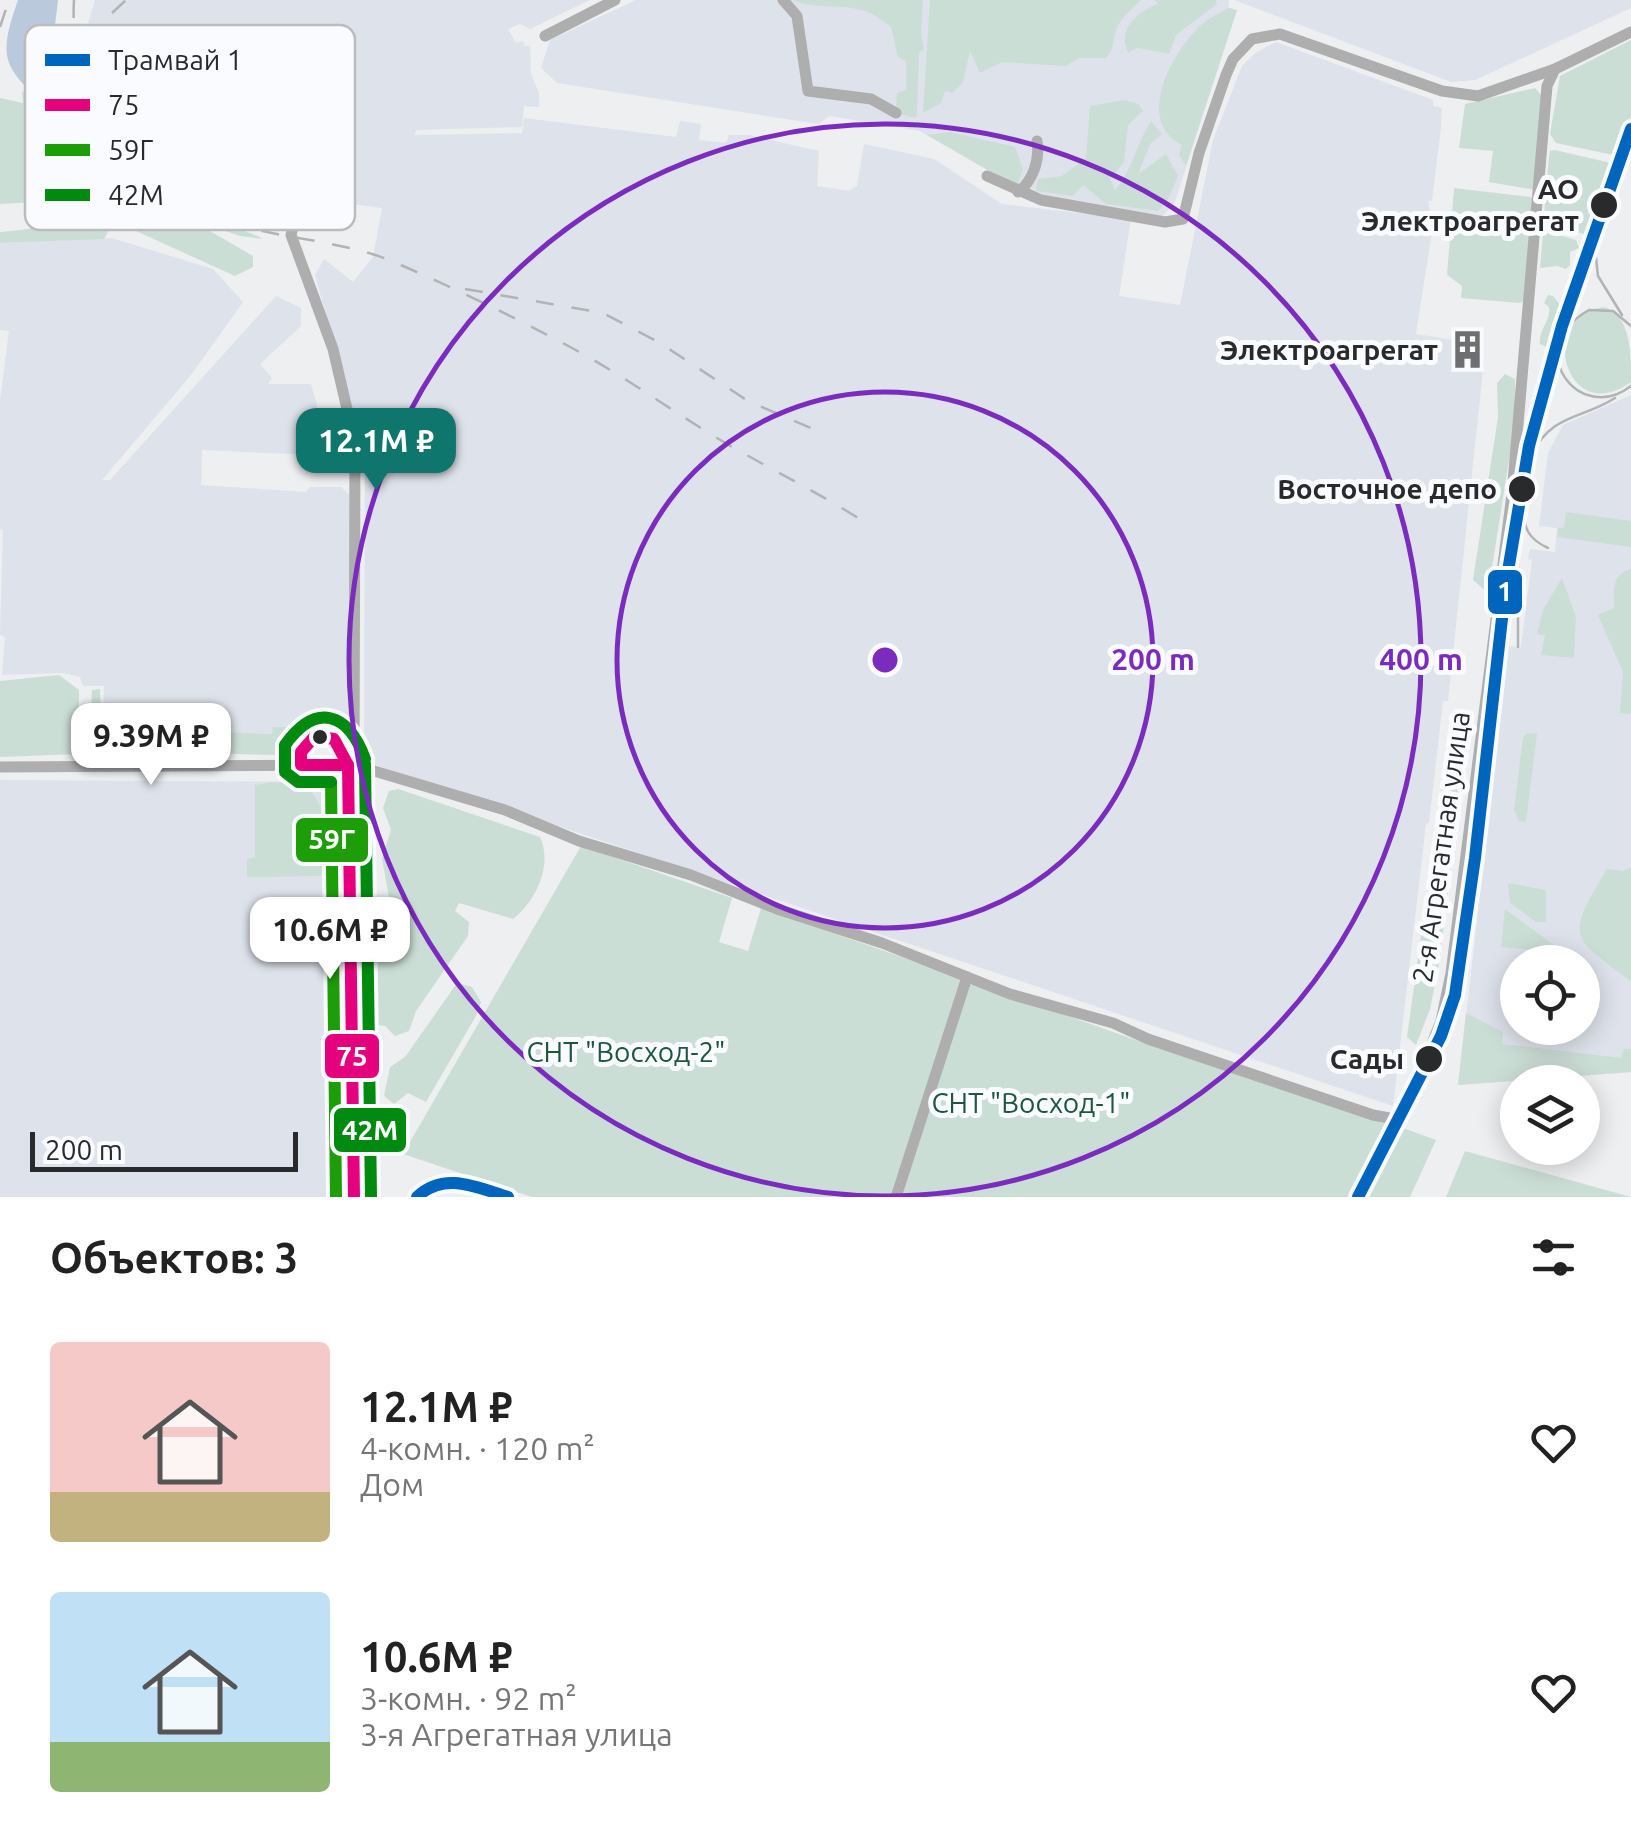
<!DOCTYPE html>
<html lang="ru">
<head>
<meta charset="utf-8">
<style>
	:root { --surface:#fff; --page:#f6f6f6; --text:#222; --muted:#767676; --accent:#0f766e }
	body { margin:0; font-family:Ubuntu,sans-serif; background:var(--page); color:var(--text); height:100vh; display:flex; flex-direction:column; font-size:38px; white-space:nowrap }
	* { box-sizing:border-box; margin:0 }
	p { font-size:32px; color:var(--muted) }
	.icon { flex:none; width:55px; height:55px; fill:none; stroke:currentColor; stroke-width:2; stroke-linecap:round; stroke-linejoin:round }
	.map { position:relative; height:1197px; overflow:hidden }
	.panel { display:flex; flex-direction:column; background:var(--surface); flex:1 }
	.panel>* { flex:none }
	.controls { position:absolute; left:1500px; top:945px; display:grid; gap:20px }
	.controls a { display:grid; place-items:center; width:100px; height:100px; border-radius:50%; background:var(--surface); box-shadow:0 5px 25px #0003; font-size:50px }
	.scale { position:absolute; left:30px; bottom:25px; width:268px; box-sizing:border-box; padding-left:10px; border:5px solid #292a2c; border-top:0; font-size:28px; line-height:35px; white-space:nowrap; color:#292a2c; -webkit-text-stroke:8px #fafbff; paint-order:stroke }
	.price { position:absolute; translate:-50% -85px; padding:0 22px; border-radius:20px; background:#fff; color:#222; font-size:32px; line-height:65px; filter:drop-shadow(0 2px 5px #0008) }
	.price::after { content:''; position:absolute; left:50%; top:60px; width:30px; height:22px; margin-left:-15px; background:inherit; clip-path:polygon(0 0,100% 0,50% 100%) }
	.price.current { background:var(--accent); color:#fff }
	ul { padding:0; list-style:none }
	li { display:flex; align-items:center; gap:30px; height:250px; padding:0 50px }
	li span { display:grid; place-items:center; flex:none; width:280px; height:200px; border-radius:10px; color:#555 }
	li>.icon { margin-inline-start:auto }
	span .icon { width:120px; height:120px; fill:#fffc; stroke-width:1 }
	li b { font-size:42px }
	h2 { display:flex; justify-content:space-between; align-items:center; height:120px; padding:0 50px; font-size:42px }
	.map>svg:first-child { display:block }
	.built { fill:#dee2ea; fill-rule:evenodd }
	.green { fill:#cbded5 }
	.water { fill:#bbc9dd }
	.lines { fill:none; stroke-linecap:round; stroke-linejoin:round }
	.minor { stroke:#aeaeaf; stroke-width:11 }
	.tram { stroke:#b2b3b5; stroke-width:2.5 }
	.rail { stroke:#b2b3b5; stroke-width:2.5; stroke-dasharray:18 18; stroke-linecap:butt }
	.bus-1-casing { stroke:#fafbff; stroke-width:20 }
	.bus-2-casing { stroke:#fafbff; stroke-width:20 }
	.bus-3-casing { stroke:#fafbff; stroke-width:20 }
	.bus-1 { stroke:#e5007d; stroke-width:12 }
	.bus-2 { stroke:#1d9d08; stroke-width:12 }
	.bus-3 { stroke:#008a10; stroke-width:12 }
	.tram-1-casing { stroke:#fafbff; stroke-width:20 }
	.tram-1 { stroke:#0065bd; stroke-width:12 }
	.ring { fill:none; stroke:#7b2cbf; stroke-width:5 }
	.stop-dot { fill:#292a2c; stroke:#fafbff; stroke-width:4 }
	.labels { text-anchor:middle; stroke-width:10; stroke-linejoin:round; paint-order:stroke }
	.stop-label { font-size:28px; font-weight:bold; fill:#292a2c; stroke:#fafbff; text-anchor:end }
	.poi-label { font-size:28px; font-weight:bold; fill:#292a2c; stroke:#fafbff; text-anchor:end }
	.street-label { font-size:28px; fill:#292a2c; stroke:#fafbff }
	.park-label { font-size:28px; fill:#1d583e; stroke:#fafbff }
	.key { fill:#fafbff; stroke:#bbbcc0; stroke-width:2.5 }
	.key-label { font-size:28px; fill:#292a2c }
	.centre { fill:#7b2cbf; stroke:#fafbff; stroke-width:5 }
	.ring-label { font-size:30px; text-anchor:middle; font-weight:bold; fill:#7b2cbf; stroke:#fafbff; stroke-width:10; stroke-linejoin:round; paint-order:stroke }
	.line-badge { stroke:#fafbff; stroke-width:4 }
	.badge-label { font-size:28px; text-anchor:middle; font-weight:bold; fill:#fff }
</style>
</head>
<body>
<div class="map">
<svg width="1631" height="1197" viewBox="0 0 1631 1197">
	<rect width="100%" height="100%" fill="#edeff1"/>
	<g class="built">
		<path d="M95,0h495l-60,29 -10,-5 -12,5 8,14 7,-2 2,5h5l1,28 8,19v14l-15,-1 -2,21 -105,3 -3,5 108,-2 2,-15 152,19 4,-16 21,3 -2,16 27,3 3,-8h20l70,16 -2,35 32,5 8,-5 7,-42 70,15 68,45 129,15 -12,77 61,9 33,-165 29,-74 13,-13 21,-11 157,58v6l9,2 -1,19 -9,74h-4l5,24 -17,109 37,6 -2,17 33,3 -36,341h-5l-14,122 -3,1 -33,282 -1029,-345 1,-305 -50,-181 9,-16 29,23 20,-25 9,-49 -61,-8 -27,13 -9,14 -73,-19 -35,-19 -15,-12 51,-34 -27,-5 -74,-33 -16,-26 -9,-52z"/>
		<path d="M636,0h593v8l8,2 -62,192 -14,16 -99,-15 -45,-16 -97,-56 -90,-15 -12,8 -261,-41 -16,-15 9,-28z"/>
		<path d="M1234,0h397v8l-156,72 -24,2z"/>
		<path d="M112,238l101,31 30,33 -52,73 -89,105h8l166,-184 25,12v18l-41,38 12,14 -4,6h43l6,21 -2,50 -113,-5 -1,35 105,7 4,-5h31l10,9 -3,232 -74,-1 -2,7 -114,-5 -1,-9 -54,-4 1,-30h-21l-3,-9 -17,-4 -61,2 3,-38 -5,-2 3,-105 -3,-1v-128l9,-70 -9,-1v-87z"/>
		<path d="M1631,395v677l-173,13 51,-439 12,1 11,-87 -4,-1 2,-10 25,3 2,-24 -18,-2 9,-73 15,-28zM1518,962h64v66h-64z"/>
		<path d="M0,780l329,2 13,16 1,399h-343z"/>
	</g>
	<g class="green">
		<path d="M793,0h130l-2,34 3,15 -5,4 -2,63 -3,2 -14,-4 -4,-9 1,-12 9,-3v-29l-8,-4 -7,-30c-6,-4 -14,-11 -21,-14 -24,-11 -53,-2 -77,-13z"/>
		<path d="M930,0h211c-10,10 -23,20 -26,34 -3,11 -1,15 -9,24h-27l-13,8 -64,-4 -22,11 -10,-22 -7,31 -10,11 -8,-2 -4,12 -18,10z"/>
		<path d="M1155,0h61l1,4 -41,31 -7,19 -31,-6 -10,4c-11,-23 9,-40 30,-48z"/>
		<path d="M1229,8l8,2 -51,155 -7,-10 3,-10c-49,-26 -8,-95 20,-121 8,-7 18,-11 27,-16z"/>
		<path d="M1631,40v76l-13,40 -62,-13 -6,-9 10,-58z"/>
		<path d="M57,66l17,1c24,76 66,120 138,152 16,8 35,11 51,20l-23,-3 -35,-12 5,7 43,25v11l-18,9 -121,-55 -10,18 -104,4v-11c29,-2 56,-9 86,-9l6,-14 -31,-8 -61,3v-106l23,5 -1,-12 18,14 15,-2 -3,-21z"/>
		<path d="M1535,88l8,9 -8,93 -46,-8 4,-31 -34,-3 6,-44z"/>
		<path d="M1124,100l14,4 5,7 -15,14 -4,37 -14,17 5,11c18,-20 21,-46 36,-69l11,13 -12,10 -12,30 28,-20 12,22 -9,21 -11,14 -52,-7 -23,-19 -10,11 -37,-5 2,-12 24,-3 24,-18 4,-52z"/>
		<path d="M950,132l65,15 8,22 -6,18 -90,-52z"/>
		<path d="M1555,150l60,14 -13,37h-4l-7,35 -38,-11 -9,-9 5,-60 1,-5z"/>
		<path d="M1454,188l77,9 3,3 -8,100 -6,3 -59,-5 1,-12 -15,-11z"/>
		<path d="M1546,231l30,9 3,8 -9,4v13l-4,4 -9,-3 -17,2 3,-34z"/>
		<path d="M1548,295l5,1 12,15 -6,21 -10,16 -9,-4c-1,-16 11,-23 9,-37l-5,-4z"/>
		<path d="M1605,307c26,10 26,46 26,75 -66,48 -96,-69 -26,-75z"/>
		<path d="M1505,374l10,5v43l-27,171 -15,-13 25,-163 -1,-34z"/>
		<path d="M1566,512l65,9v26l-74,-10 1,-9h6z"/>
		<path d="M1631,569v145l-11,-1 3,-41 -25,-57 16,-7c0,-17 -3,-34 17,-39z"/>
		<path d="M1562,578l14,39 -2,41 -33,-3 4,-20 -8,-1 6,-24z"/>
		<path d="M59,675l20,15 -1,64 -78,3v-76z"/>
		<path d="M100,689l1,31 45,2c0,37 -13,38 -46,37l-11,-12 3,-57z"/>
		<path d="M273,727h17l3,15 -6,10 -13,3 -114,-3 -5,-10 3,-13 114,5z"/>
		<path d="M1459,728l3,53 -23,183 -9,45 -14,36 -9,-8 42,-303z"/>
		<path d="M1537,733l-11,89 -7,-1 -5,-11 9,-73 3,-3z"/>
		<path d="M271,782l35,3c25,29 21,50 21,86l-7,5 -73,1v-18l8,-2v-72z"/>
		<path d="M398,789l142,48c13,28 -4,64 -27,82l-54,-16 -4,8 14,11 -1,14 -52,75 -7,20 -14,5 -10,-10 -18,-3 1,-76 26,-21 -12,-68 9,-28 -8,-22 6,-17z"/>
		<path d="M581,846l151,52 -13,44 29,9 13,-43 201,70 -72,219h-358l-129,-43z"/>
		<path d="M1631,867v114c-62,-45 -65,-44 -24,-112l16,2z"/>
		<path d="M1508,883l38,7v32h-10l-26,-19z"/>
		<path d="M1505,909l60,44 -64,-6z"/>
		<path d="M969,981l181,64 239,78 -38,74h-451z"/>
		<path d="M457,983l15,4 9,15 -4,12 -51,88 -18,-9 -14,11 -10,-8 6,-29 15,-10z"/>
		<path d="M1466,1013l37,19 -1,12 119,14 3,-9h7v23l-173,13z"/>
		<path d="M1403,1128l33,12 -26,57h-44z"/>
		<path d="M1465,1151l166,46h-185z"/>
	</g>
	<path class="water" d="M18,0h40c-3,30 -11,70 -6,99l-10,2c-42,-35 -42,-49 -24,-101z"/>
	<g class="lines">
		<g class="minor">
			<path d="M783,0l14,16 11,75 63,8 25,14"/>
			<path d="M545,36l70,-36"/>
			<path d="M987,176l54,24 124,22 18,-3 16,-66 27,-78 7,-16 19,-20 28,-5 162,57 36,5 77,-27 76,-37"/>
			<path d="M1018,192c15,-11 22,-32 19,-51"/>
			<path d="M293,227l-2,8 42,114 22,94 -1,322"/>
			<path d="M348,765l6,432"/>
			<path d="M0,767l354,-2 151,45 74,31 112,34 86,34 105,34 128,51 103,29 35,16 225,76 22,4"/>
			<path d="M896,1197l71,-220"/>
			<path d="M1355,1197l67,-129 19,-47 10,-48 61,-479 35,-408 8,-17"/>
		</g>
		<g class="tram">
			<path d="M1595,249l3,27 24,39"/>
			<path d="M1631,326l-18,-15 -24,-1c-69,39 -9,116 42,76"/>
			<path d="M1531,455c22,-42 49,-35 84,-57"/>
			<path d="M1523,506c0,21 5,33 25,42"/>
			<path d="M1518,546v101"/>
		</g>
		<g class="rail">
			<path d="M74,0c-5,77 37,150 98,194 65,48 151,38 222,68 60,26 120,55 178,86 62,33 118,77 180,110 36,20 71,38 106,60"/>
			<path d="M112,13l14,-13"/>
			<path d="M0,27l9,-27"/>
			<path d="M465,289l138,24 57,30 88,58 65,28"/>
		</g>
		<defs>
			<g id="bus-1">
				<path d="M315,736l19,3 14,26h-47v-13z"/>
				<path d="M348,765l6,432"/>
			</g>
			<path id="bus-2" d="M331,782l5,415"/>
			<g id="bus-3">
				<path d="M365,764l6,433"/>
				<path d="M331,782h-33l-13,-10v-27c31,-43 63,-33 80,14"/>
			</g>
		</defs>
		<use href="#bus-1" class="bus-1-casing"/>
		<use href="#bus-2" class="bus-2-casing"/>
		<use href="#bus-3" class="bus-3-casing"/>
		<use href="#bus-1" class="bus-1"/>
		<use href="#bus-2" class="bus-2"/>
		<use href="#bus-3" class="bus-3"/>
		<defs>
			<g id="tram-1">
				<path d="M417,1197c27,-26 59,-10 91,0"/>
				<path d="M1358,1197l83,-161 14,-41 20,-137 31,-275 23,-137 33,-120 69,-197"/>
			</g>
		</defs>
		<use href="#tram-1" class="tram-1-casing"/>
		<use href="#tram-1" class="tram-1"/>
	</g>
	<g class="ring">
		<circle cx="885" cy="660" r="268"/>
		<circle cx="885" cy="660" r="536"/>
	</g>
	<defs>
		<symbol id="building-bare" viewBox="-9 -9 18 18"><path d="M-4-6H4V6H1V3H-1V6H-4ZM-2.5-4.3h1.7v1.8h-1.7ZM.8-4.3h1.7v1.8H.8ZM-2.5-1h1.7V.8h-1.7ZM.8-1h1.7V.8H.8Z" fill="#6e6f71" stroke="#fafbff" stroke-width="2.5" paint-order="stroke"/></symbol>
	</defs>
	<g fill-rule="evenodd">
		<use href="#building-bare" x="1440" y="322" width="55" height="55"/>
	</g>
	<g class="stop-dot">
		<circle cx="1604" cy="205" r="15"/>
		<circle cx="1522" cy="489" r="15"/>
		<circle cx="320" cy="737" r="9"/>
		<circle cx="1429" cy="1059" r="15"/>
	</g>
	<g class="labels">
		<g class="stop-label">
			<text x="1579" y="199">АО<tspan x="1579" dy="32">Электроагрегат</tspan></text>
			<text x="1497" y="499">Восточное депо</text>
			<text x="1404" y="1069">Сады</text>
		</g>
		<g class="poi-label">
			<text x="1438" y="360">Электроагрегат</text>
		</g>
		<g class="street-label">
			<text transform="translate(1441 847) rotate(-82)" y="10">2-я Агрегатная улица</text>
		</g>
		<g class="park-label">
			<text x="626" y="1062">СНТ "Восход-2"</text>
			<text x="1031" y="1113">СНТ "Восход-1"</text>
		</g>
	</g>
	<rect x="25" y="25" width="330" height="205" rx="15" class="key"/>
	<rect x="45" y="54" width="45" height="12" fill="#0065bd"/>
	<rect x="45" y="99" width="45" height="12" fill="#e5007d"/>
	<rect x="45" y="144" width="45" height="12" fill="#1d9d08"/>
	<rect x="45" y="189" width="45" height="12" fill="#008a10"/>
	<g class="key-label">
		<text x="108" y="70">Трамвай 1</text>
		<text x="108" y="115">75</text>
		<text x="108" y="160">59Г</text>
		<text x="108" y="205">42M</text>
	</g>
	<circle cx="885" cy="660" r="15" class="centre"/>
	<g class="ring-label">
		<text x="1153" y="670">200 m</text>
		<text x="1421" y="670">400 m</text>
	</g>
	<g class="line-badge">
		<rect x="1486" y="568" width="38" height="48" rx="10" fill="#0065bd"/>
		<rect x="294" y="816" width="76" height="48" rx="10" fill="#1d9d08"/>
		<rect x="323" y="1032" width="58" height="48" rx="10" fill="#e5007d"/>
		<rect x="332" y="1106" width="76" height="48" rx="10" fill="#008a10"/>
	</g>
	<g class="badge-label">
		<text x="1505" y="601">1</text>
		<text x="332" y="849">59Г</text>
		<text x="352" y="1066">75</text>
		<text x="370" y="1140">42M</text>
	</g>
</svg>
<div class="controls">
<a><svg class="icon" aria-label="locate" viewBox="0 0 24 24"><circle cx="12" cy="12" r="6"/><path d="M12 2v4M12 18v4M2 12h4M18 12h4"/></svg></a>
<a><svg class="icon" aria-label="layers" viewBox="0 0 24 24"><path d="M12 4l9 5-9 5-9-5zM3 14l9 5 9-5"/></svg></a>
</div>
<div class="scale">200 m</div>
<b class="price current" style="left:376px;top:493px">12.1M ₽</b>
<b class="price" style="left:151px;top:788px">9.39M ₽</b>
<b class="price" style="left:330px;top:982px">10.6M ₽</b>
</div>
<section class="panel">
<h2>Объектов: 3<svg class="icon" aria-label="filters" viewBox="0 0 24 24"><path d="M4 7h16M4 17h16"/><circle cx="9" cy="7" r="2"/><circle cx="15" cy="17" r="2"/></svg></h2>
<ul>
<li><span style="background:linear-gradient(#f6c9c9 75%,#c2b280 0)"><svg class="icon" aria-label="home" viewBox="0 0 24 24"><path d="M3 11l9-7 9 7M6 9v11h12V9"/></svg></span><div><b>12.1M ₽</b><p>4-комн. · 120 m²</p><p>Дом</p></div><svg class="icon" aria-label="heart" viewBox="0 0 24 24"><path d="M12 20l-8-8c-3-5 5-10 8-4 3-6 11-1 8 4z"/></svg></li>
<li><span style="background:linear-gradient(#bfe0f5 75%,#8fb573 0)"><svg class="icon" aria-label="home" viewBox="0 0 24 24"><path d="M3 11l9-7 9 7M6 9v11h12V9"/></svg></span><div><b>10.6M ₽</b><p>3-комн. · 92 m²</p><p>3-я Агрегатная улица</p></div><svg class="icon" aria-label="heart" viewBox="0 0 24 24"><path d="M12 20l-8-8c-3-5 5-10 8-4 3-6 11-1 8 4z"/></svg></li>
</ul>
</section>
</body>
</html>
